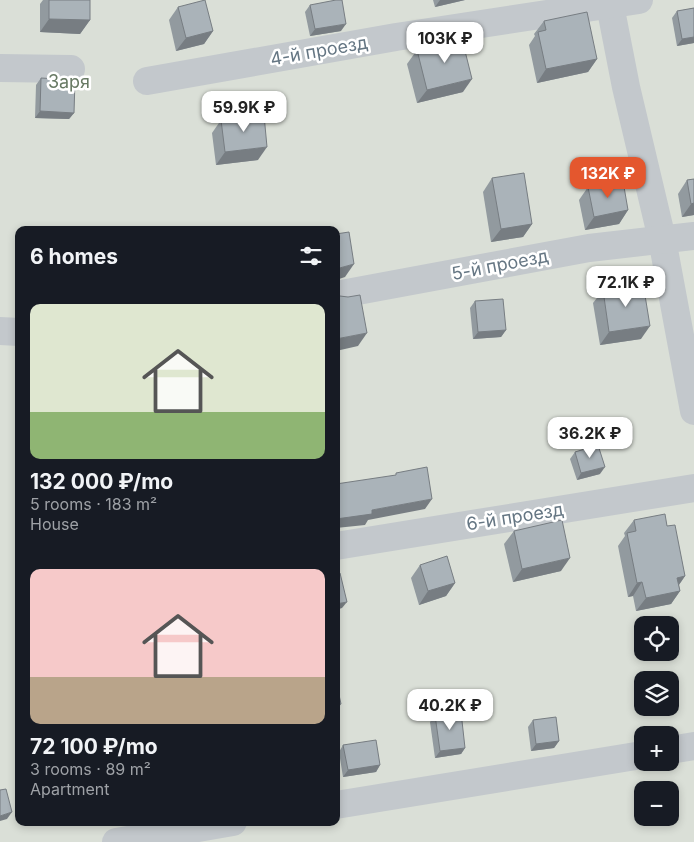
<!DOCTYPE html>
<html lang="en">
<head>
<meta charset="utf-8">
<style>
	:root { --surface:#171b24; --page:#242831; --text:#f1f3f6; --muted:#9ea1a6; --accent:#e4572e }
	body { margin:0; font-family:Inter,sans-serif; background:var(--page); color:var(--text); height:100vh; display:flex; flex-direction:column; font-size:19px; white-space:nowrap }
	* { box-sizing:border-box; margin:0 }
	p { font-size:16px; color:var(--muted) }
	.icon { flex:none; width:28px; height:28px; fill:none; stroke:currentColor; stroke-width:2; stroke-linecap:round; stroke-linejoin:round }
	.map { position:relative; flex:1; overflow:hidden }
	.side { position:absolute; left:15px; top:226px; width:325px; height:600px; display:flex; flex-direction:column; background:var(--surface); border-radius:10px; box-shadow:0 2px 8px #0003 }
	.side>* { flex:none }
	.controls { position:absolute; left:634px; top:616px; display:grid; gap:10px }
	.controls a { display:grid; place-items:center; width:45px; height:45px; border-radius:10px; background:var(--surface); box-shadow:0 2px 8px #0003; font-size:25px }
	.price { position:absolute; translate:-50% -42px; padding:0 11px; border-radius:10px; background:#fff; color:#222; font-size:16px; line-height:32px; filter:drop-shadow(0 1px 2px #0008) }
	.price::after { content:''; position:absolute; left:50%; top:30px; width:15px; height:11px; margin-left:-8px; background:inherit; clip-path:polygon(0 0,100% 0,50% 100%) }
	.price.on { background:var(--accent); color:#fff }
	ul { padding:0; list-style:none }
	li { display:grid; align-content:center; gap:10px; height:265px; padding:0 15px }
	li span { display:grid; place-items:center; height:155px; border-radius:10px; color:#555 }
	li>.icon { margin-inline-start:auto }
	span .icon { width:90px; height:90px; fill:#fffc; stroke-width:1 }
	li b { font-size:21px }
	h2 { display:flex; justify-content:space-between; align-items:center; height:60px; padding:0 15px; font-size:21px }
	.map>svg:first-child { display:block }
	.green { fill:#dadfd7; fill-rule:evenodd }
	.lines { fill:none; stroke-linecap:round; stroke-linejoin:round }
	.minor { stroke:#c3c8cc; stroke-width:28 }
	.wall { fill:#929a9f }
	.shaded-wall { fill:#777d82 }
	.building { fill:#aab3b9; stroke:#777d82 }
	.labels { text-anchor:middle; stroke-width:5; stroke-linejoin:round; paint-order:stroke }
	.street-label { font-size:18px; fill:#657683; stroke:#fff }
	.park-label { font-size:18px; fill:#687a64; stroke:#fff }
</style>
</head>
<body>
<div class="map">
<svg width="694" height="842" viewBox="0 0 694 842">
	<rect width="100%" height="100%" fill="#fafaf8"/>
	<path class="green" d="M0,0h694v842h-694zM19,230h317v592h-317zM642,625h28v27h-28zM642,680h28v28h-28zM642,735h28v27h-28zM642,790h28v28h-28z"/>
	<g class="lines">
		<g class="minor">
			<path d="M609,0l17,87 36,152 32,172"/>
			<path d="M0,68l71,1"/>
			<path d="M147,81l249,-44 243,-37"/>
			<path d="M336,295l253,-47 105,-12"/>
			<path d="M0,331l19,1"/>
			<path d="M336,546l358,-58"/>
			<path d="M670,750l24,-4"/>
			<path d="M336,805l306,-50"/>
			<path d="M116,842l117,-20"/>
		</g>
	</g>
	<g class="wall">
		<path d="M43,0h47v20l-10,14 -40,-2v-28z"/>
		<path d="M433,0h32l-30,7z"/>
		<path d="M310,5l31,26 -31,5 -5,-24z"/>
		<path d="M178,7l35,24 -9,13 -28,7 -7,-31z"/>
		<path d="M694,8v35l-17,3 -5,-28 5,-7z"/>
		<path d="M544,21l53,38 -9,13 -51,11 -8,-38 6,-9 -1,-2z"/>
		<path d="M417,50l46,42 -46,11 -10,-39z"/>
		<path d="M41,78l33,35 -5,6 -34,-1 1,-33z"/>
		<path d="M221,120l37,40 -42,5 -4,-32z"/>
		<path d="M492,178l40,46 -9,13 -32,5 -8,-50z"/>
		<path d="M694,179v36l-12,2 -4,-23 9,-14z"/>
		<path d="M588,187l40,23 -9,14 -34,6 -6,-30z"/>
		<path d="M603,290l38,49 -41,6 -7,-42z"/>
		<path d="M475,301l31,29 -5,7 -28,2 -3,-31z"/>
		<path d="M575,452l25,22 -23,6 -7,-21z"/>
		<path d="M634,520l33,6 18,50 -6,9 1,6 -9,13 -35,7 -3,-15 -5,1 -10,-51 7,-10 -1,-3z"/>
		<path d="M514,531l47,40 -48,11 -9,-38z"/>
		<path d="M420,565l35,18 -9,13 -27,9 -8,-27z"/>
		<path d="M435,715l30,33 -4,6 -26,4 -5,-36z"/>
		<path d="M533,720l26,21 -5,7 -23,3 -3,-24z"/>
		<path d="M343,745l37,20 -4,7 -33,5 -4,-25z"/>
	</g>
	<g class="shaded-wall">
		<path d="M440,0h25l-30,7z"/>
		<path d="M49,19l41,1 -10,14 -40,-2z"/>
		<path d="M346,24l-5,7 -31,5 5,-7z"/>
		<path d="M213,31l-9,13 -28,7 10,-13z"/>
		<path d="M694,37v6l-17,3 5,-7z"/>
		<path d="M597,59l-9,13 -51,11 9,-14z"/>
		<path d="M472,79l-9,13 -46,11 10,-13z"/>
		<path d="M40,111l34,2 -5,6 -34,-1z"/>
		<path d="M267,147l-9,13 -42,5 9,-13z"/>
		<path d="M694,203v12l-12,2 9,-13z"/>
		<path d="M628,210l-9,14 -34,6 9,-13z"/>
		<path d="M532,224l-9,13 -32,5 10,-13z"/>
		<path d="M354,264l-9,13 -9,3v-11z"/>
		<path d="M650,326l-9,13 -41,6 9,-13z"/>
		<path d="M506,330l-5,7 -28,2 5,-7z"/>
		<path d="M367,333l-9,13 -22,5v-12z"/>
		<path d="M605,467l-5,7 -23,6 4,-7z"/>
		<path d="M432,499l-7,10 -57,11 -3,5 -29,3v-9l36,-9z"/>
		<path d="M570,558l-9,13 -48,11 9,-13z"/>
		<path d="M685,576l-9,13 1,-11z"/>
		<path d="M642,582l-9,14 -5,1 9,-14z"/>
		<path d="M455,583l-9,13 -27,9 9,-14z"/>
		<path d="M680,591l-9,13 -35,7 10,-13z"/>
		<path d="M347,602l-5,6 -6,2v-6z"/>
		<path d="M341,704l-5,7v-6z"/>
		<path d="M559,741l-5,7 -23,3 5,-7z"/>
		<path d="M465,748l-4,6 -26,4 5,-7z"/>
		<path d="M380,765l-4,7 -33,5 5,-7z"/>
		<path d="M12,812l-5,7 -7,2v-5z"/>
	</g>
	<g class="building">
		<path d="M49,0h41v20l-41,-1z"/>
		<path d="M205,0l8,31 -27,7 -8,-31z"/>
		<path d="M336,0h6l4,24 -31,5 -5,-24z"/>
		<path d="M694,8v29l-12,2 -5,-28z"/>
		<path d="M587,12l10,47 -51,10 -8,-37 8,-2 -2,-9z"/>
		<path d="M462,39l10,40 -45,11 -10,-40z"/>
		<path d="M41,78l34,2 -1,33 -34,-2z"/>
		<path d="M264,115l3,32 -42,5 -4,-32z"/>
		<path d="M524,173l8,51 -31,5 -9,-51z"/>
		<path d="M694,179v24l-3,1 -4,-24z"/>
		<path d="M623,181l5,29 -34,7 -6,-30z"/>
		<path d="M349,232l5,32 -18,5v-35z"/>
		<path d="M643,283l7,43 -41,6 -6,-42z"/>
		<path d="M336,294l4,2 8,1 12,-2 7,38 -31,6z"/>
		<path d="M503,299l3,31 -28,2 -3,-31z"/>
		<path d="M598,445l7,22 -24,6 -6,-21z"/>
		<path d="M427,467l5,32 -60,11v4l-36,5v-35l60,-9v-2z"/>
		<path d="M665,514l2,12 8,-1 10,51 -8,2 3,13 -34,7 -4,-16 -5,1 -10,-50 9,-2 -2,-11z"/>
		<path d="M562,520l8,38 -48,11 -8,-38z"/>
		<path d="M447,556l8,27 -27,8 -8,-26z"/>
		<path d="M340,573l7,29 -11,2v-30z"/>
		<path d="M336,681l5,23 -5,1z"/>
		<path d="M461,712l4,36 -25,3 -5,-36z"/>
		<path d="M556,717l3,24 -23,3 -3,-24z"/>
		<path d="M376,740l4,25 -32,5 -5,-25z"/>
		<path d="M6,789l6,23 -12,4v-26z"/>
	</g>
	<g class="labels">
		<g class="street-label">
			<text transform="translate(319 51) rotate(-10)" y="6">4-й проезд</text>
			<text transform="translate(500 265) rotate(-11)" y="6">5-й проезд</text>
			<text transform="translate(515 517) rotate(-9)" y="6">6-й проезд</text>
		</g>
		<g class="park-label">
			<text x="69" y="88">Заря</text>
		</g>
	</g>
</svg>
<div class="controls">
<a><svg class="icon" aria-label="locate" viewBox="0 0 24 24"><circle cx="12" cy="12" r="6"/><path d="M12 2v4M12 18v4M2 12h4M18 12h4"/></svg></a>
<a><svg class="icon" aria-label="layers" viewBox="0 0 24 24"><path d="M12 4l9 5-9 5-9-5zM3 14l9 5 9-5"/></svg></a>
<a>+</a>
<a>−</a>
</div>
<b class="price" style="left:445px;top:64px">103K ₽</b>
<b class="price" style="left:244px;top:133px">59.9K ₽</b>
<b class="price on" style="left:608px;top:199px">132K ₽</b>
<b class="price" style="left:626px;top:308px">72.1K ₽</b>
<b class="price" style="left:590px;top:459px">36.2K ₽</b>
<b class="price" style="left:450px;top:731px">40.2K ₽</b>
<section class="side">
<h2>6 homes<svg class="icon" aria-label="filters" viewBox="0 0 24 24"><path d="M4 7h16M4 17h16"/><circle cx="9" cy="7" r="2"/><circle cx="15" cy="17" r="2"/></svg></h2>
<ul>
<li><span style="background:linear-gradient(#dfe7d0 70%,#8fb573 0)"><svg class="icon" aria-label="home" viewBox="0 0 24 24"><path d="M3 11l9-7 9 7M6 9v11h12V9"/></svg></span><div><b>132 000 ₽/mo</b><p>5 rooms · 183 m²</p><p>House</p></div></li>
<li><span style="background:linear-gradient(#f6c9c9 70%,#b9a48a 0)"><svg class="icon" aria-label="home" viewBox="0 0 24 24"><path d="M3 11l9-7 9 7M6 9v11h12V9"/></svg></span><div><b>72 100 ₽/mo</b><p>3 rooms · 89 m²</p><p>Apartment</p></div></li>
</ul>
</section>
</div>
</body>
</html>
